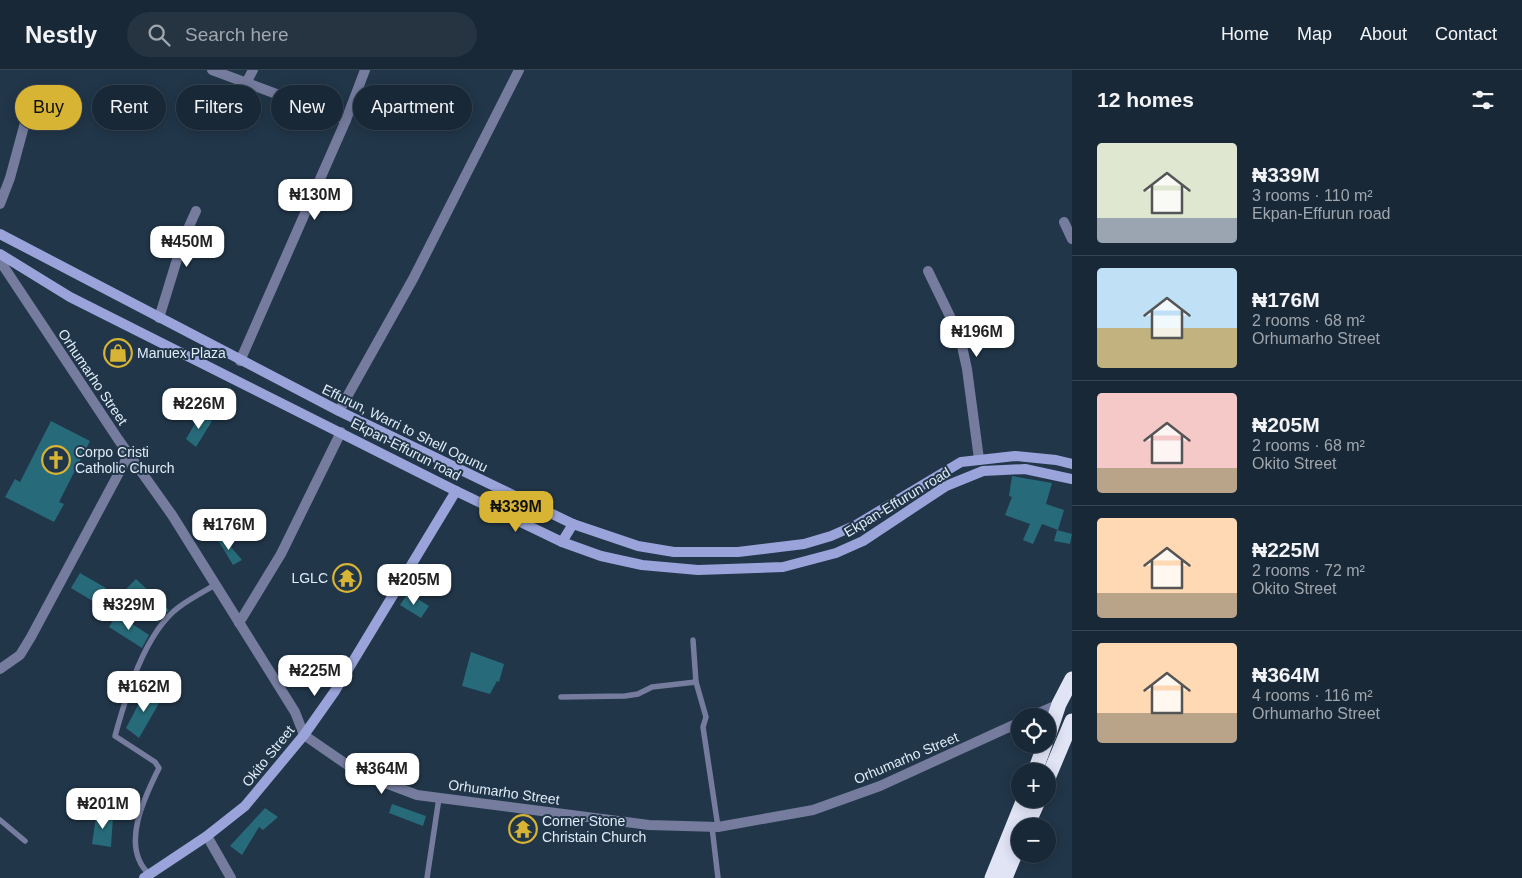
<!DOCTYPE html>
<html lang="en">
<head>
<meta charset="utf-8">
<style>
	:root { --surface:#192837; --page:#263442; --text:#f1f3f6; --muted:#9fa6ad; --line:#374452; --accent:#d8b434 }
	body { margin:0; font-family:Helvetica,sans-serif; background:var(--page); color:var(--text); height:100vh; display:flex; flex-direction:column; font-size:19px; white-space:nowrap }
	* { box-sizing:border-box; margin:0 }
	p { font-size:16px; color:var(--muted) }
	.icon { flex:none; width:28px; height:28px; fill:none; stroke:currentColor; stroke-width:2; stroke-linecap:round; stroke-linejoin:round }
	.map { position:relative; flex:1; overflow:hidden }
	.drawer { display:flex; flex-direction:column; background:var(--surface); width:450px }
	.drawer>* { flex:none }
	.hud { position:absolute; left:15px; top:15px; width:475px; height:45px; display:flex; gap:10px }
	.controls { position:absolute; left:1011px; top:638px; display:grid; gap:10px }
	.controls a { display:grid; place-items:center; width:45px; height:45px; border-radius:50%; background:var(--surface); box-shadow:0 2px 12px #0003,0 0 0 1px var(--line); font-size:25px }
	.price { position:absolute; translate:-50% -42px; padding:0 11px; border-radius:10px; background:#fff; color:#222; font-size:16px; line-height:32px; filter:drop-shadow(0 1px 2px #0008) }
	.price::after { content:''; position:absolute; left:50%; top:30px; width:15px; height:11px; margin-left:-8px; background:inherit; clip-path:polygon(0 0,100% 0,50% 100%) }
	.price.on { background:var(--accent); color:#111 }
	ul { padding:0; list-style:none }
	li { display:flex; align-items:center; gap:15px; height:125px; padding:0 25px }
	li+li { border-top:1px solid var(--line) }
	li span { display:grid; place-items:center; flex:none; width:140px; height:100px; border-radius:5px; color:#555 }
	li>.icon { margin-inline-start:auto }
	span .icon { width:60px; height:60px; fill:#fffc; stroke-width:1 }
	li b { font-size:21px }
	h2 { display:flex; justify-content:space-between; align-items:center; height:60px; padding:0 25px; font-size:21px }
	.chip { padding:0 18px; border-radius:22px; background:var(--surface); box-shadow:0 2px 12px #0003,0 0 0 1px var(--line); font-size:18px; line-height:45px }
	.chip.on { background:var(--accent); color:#111 }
	header { display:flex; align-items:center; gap:30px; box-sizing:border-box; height:70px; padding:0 25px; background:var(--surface); border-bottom:1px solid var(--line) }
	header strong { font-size:24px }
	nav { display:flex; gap:28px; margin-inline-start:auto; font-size:18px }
	.search { width:350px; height:45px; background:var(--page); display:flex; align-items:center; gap:12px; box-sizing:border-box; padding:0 18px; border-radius:28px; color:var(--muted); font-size:19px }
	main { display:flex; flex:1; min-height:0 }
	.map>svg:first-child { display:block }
	.building { fill:#276a79 }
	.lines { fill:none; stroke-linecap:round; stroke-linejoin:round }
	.lane { stroke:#757c9e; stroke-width:5.5 }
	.street { stroke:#757c9e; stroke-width:10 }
	.secondary { stroke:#9aa4da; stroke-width:10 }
	.highway { stroke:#e0e4f5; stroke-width:15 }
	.labels { text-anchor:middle; stroke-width:4; stroke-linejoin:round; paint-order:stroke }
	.poi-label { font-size:14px; fill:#dfecf8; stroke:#213649; text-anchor:start }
	.street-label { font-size:14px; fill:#dfecf8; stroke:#213649 }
</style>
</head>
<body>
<header>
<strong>Nestly</strong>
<div class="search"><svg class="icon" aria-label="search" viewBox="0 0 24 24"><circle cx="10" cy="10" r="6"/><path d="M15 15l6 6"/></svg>Search here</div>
<nav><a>Home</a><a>Map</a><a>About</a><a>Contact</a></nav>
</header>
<main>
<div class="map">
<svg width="1072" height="808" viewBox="0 0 1072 808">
	<rect width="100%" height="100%" fill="#213649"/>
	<g class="building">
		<path d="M200,345l12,6 -16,26 -10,-8z"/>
		<path d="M51,351l39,20 -31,61 5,2 -10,18 -49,-25 10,-18 5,3z"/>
		<path d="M1012,406l40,7 -6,21 18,6 -6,20 -16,-6 -9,20 -10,-4 7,-16 -25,-9 7,-18 -3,-1z"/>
		<path d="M1057,460l15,4 -2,10 -16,-3z"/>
		<path d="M220,464l22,26 -9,5 -17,-28z"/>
		<path d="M80,503l26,15 -10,15 -25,-15z"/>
		<path d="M136,509l33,31 -11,12 -34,-31z"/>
		<path d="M408,523l21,13 -8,12 -21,-13z"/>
		<path d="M117,544l32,21 -7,13 -33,-21z"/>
		<path d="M471,582l33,12 -5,18 -2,-1 -7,13 -28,-8z"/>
		<path d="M147,618l15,10 -23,40 -13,-10z"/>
		<path d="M392,734l34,12 -3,10 -34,-13z"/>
		<path d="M265,738l13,9 -15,13 -4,-3 -17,28 -12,-9z"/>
		<path d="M97,741l16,5 -2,31 -19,-3z"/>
	</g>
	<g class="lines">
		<g class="lane">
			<path d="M693,570l3,42 10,35 -3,10 15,100"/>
			<path d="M561,627l64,-1 13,-2 14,-7 44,-5"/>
			<path d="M0,750l25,21"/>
			<path d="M712,757l6,51"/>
			<path d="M149,804c-29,-27 -5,-76 10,-106l-4,-6 -40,-26c11,-40 30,-104 64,-129 11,-8 24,-15 36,-22"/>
			<path d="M427,808l12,-80"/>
		</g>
		<g class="street">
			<path d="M212,0l134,50"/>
			<path d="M246,13l7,-13"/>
			<path d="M0,134l10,-26 23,-85"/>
			<path d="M1064,152l8,17"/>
			<path d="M0,191l118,178 54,76 123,197 9,23 55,38 58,22 232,30 69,2 95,-17 67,-24 140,-64"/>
			<path d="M928,201l32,66 7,32 12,90"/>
			<path d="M159,248l24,-78 13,-29"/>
			<path d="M240,291l106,-241 19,-50"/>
			<path d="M339,341l74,-132 106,-209"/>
			<path d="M239,553l42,-69 60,-122"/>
			<path d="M0,599l20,-14 11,-18 98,-183"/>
			<path d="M1032,646l27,-12"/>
			<path d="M207,766l24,42"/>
		</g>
		<g class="secondary">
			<path d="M0,164l339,177 234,113 65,22 36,6h64l66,-8 27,-8 25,-11 105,-63 54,-6 41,4 16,4"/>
			<path d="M0,184l70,43 386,194 106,51 39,14 41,9 56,5 85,-3 53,-14 27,-12 83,-55 37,-15 42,-2 47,10"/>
			<path d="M562,472l11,-18"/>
			<path d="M144,808l63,-42 38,-30 59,-71 31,-44 121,-200"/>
		</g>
		<g class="highway">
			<path d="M1048,667l11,-33 13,-25"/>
			<path d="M1035,701l10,-27"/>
			<path d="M1048,708l24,-57"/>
			<path d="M1027,756l12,-27"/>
			<path d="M992,808l32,-79"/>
			<path d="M1005,808l15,-36"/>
		</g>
	</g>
	<defs>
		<symbol id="shop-ring" viewBox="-11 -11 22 22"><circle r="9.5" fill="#213649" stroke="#d8b434" stroke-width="1.5"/><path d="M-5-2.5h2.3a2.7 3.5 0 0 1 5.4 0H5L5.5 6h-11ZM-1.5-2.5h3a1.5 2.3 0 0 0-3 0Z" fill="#d8b434"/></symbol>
		<symbol id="church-ring" viewBox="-11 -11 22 22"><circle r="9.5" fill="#213649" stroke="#d8b434" stroke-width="1.5"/><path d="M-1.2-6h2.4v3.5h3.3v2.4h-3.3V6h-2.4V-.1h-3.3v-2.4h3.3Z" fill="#d8b434"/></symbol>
		<symbol id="temple-ring" viewBox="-11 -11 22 22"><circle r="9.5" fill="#213649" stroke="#d8b434" stroke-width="1.5"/><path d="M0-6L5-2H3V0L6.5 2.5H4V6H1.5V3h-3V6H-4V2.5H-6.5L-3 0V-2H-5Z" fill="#d8b434"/></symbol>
	</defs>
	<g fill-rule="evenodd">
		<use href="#shop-ring" x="102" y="267" width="32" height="32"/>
		<use href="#church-ring" x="40" y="374" width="32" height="32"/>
		<use href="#temple-ring" x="331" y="492" width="32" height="32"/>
		<use href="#temple-ring" x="507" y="743" width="32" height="32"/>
	</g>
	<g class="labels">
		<g class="poi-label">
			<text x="137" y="288">Manuex Plaza</text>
			<text x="75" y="387">Corpo Cristi<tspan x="75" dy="16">Catholic Church</tspan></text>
			<text x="328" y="513" text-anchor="end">LGLC</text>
			<text x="542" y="756">Corner Stone<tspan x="542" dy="16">Christain Church</tspan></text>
		</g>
		<g class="street-label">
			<text transform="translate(93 307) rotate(56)" y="5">Orhumarho Street</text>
			<text transform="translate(405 358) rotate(26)" y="5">Effurun, Warri to Shell Ogunu</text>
			<text transform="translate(406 379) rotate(27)" y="5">Ekpan-Effurun road</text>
			<text transform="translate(897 432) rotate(-31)" y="5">Ekpan-Effurun road</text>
			<text transform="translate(268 686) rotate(-51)" y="5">Okito Street</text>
			<text transform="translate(906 688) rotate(-23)" y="5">Orhumarho Street</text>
			<text transform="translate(504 722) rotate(8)" y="5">Orhumarho Street</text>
		</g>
	</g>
</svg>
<div class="controls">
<a><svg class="icon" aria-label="locate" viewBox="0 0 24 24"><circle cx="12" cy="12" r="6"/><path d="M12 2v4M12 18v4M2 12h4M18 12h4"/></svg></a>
<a>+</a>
<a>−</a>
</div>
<b class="price" style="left:315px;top:151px">₦130M</b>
<b class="price" style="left:187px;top:198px">₦450M</b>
<b class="price" style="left:977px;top:288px">₦196M</b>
<b class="price" style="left:199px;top:360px">₦226M</b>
<b class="price on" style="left:516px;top:463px">₦339M</b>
<b class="price" style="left:229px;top:481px">₦176M</b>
<b class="price" style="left:414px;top:536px">₦205M</b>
<b class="price" style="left:129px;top:561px">₦329M</b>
<b class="price" style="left:315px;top:627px">₦225M</b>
<b class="price" style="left:144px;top:643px">₦162M</b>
<b class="price" style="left:382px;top:725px">₦364M</b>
<b class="price" style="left:103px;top:760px">₦201M</b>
<div class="hud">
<a class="chip on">Buy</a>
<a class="chip">Rent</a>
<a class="chip">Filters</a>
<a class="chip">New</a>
<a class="chip">Apartment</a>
</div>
</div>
<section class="drawer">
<h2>12 homes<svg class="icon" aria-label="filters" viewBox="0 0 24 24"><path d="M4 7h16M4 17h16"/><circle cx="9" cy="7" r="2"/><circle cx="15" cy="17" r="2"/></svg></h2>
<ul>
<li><span style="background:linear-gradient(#dfe7d0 75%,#9aa5b1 0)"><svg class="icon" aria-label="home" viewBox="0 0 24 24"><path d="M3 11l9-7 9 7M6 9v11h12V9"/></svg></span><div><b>₦339M</b><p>3 rooms · 110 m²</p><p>Ekpan-Effurun road</p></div></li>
<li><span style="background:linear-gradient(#bfe0f5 60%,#c2b280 0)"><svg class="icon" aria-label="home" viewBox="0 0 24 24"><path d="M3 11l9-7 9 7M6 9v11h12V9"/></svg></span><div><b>₦176M</b><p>2 rooms · 68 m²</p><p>Orhumarho Street</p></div></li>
<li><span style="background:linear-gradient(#f6c9c9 75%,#b9a48a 0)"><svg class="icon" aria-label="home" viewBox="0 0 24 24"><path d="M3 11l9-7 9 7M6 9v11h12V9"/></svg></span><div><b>₦205M</b><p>2 rooms · 68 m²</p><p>Okito Street</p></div></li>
<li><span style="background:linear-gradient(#ffd9b3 75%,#b9a48a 0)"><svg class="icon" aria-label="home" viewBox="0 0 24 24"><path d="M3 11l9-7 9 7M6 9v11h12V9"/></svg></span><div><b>₦225M</b><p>2 rooms · 72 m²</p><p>Okito Street</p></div></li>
<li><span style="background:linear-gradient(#ffd9b3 70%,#b9a48a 0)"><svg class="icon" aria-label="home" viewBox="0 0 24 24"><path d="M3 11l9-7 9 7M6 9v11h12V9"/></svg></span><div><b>₦364M</b><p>4 rooms · 116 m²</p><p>Orhumarho Street</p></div></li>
</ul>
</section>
</main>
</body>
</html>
